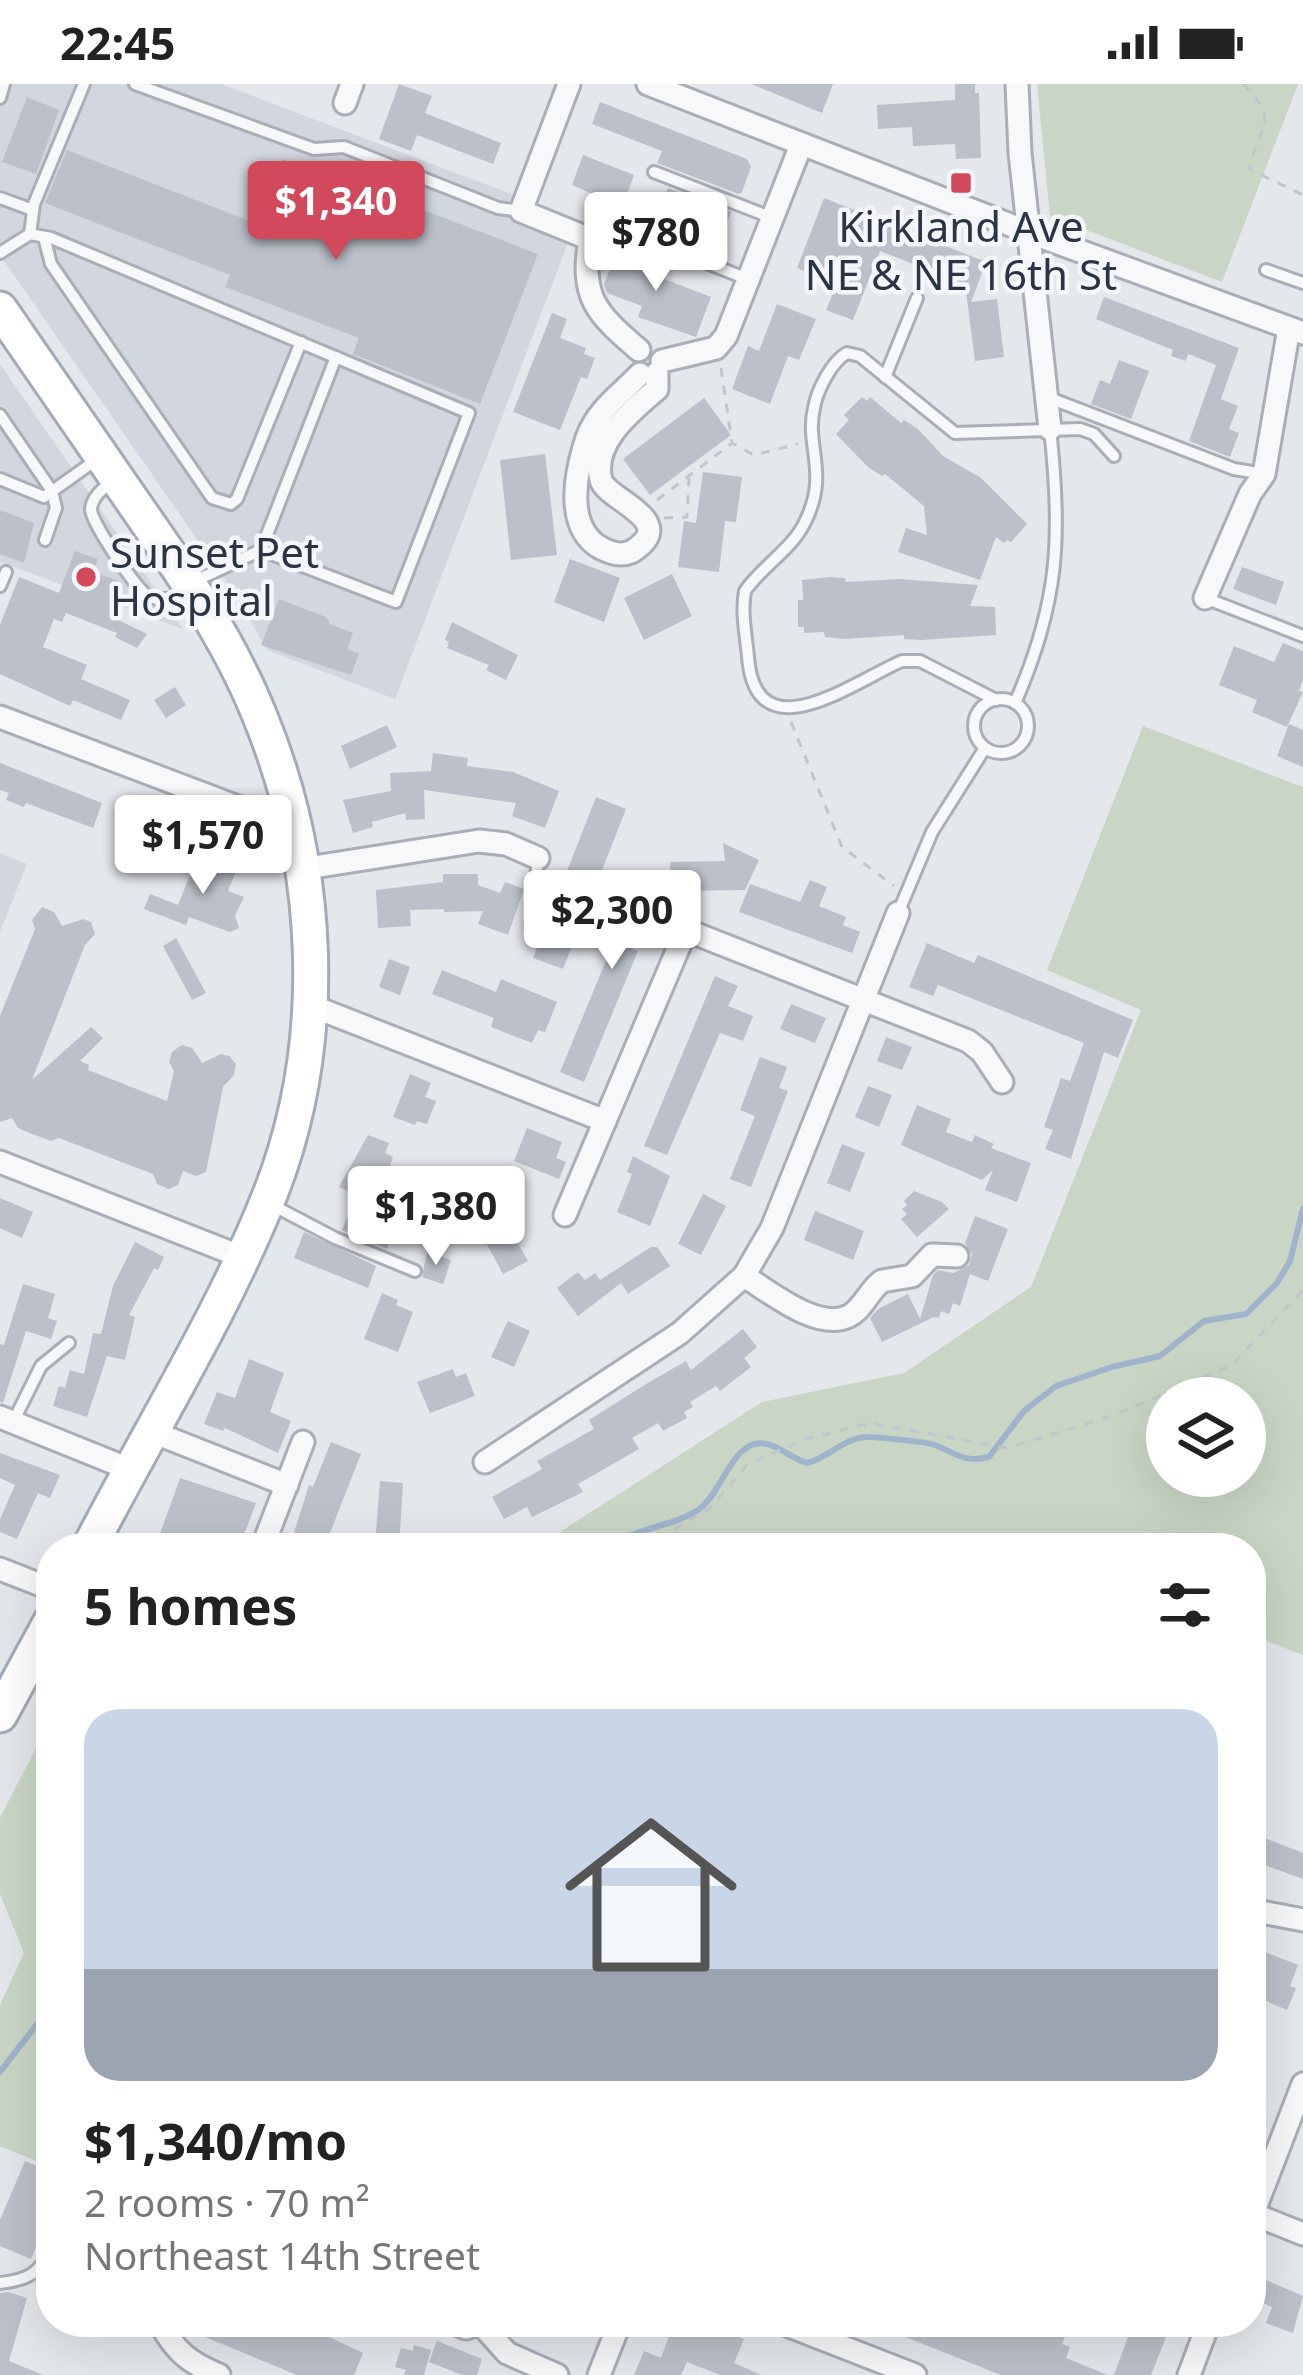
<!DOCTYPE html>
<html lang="en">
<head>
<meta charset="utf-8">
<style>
	:root { --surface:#fff; --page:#f2f2f2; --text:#222; --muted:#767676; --accent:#d1495b }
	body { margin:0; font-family:"Noto Sans",sans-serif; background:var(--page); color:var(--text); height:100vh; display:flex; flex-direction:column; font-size:45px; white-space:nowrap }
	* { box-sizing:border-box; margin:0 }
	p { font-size:39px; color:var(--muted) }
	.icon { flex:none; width:66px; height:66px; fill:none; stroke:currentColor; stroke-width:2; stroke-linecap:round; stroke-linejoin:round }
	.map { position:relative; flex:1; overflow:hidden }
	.panel { position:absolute; left:36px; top:1449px; width:1230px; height:804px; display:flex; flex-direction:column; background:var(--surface); border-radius:48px; box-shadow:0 12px 48px #0002 }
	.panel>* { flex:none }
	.tools { position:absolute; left:1146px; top:1293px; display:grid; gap:24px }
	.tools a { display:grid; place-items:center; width:120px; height:120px; border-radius:50%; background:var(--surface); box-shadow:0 12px 48px #0002; font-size:60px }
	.price { position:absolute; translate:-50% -102px; padding:0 27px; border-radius:12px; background:#fff; color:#222; font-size:39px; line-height:78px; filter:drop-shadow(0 3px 6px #0008) }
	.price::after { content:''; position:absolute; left:50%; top:72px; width:36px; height:27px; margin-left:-18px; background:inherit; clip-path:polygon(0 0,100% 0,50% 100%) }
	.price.active { background:var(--accent); color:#fff }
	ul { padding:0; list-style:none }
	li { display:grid; align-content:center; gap:24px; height:636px; padding:0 48px }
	li span { display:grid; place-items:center; height:372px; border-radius:36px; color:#555 }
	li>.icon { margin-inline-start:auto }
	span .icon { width:216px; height:216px; fill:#fffc; stroke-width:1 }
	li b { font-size:51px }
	h2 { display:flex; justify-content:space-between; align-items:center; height:144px; padding:0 48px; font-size:51px }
	.status { display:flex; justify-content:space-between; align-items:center; height:84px; padding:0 60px; background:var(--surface); direction:ltr }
	.status svg { height:33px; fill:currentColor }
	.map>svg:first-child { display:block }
	.built { fill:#d2d6de }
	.green { fill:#c9d6c5; fill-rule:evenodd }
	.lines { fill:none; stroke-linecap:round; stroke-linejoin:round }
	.stream { stroke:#9fb4cc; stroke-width:6 }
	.building { fill:#bbc0ca }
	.lane-casing { stroke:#a9aeb7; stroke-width:16 }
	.street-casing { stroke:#a9aeb7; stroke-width:27 }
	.primary-casing { stroke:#a3abb8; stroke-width:39 }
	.path { stroke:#c2c5cb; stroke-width:3; stroke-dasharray:9 9; stroke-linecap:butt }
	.lane { stroke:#f7f8fa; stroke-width:10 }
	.street { stroke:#f7f8fa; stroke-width:21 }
	.primary { stroke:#fff; stroke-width:33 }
	.poi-dot { fill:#d1495b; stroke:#f4f6f9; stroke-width:4.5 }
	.labels { text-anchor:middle; stroke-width:9; stroke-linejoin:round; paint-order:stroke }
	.poi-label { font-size:42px; fill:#2b3445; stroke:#f4f6f9 }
</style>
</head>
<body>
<div class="status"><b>22:45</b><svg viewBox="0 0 49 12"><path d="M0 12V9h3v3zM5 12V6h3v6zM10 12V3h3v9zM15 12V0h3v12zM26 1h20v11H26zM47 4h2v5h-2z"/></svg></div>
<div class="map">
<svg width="1303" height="2291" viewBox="0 0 1303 2291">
	<rect width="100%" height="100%" fill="#e4e7ec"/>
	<g class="built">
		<path d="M0,0h221l356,135 -182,480 -128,-49 -30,-53 -237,-342z"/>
		<path d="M0,280l183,265 -183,-67z"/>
		<path d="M0,769l27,11 -27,68z"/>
	</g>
	<g class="green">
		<path d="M1037,0h261l-76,198 -172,-66z"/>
		<path d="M1143,642l160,61v868l-52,-20v-87h-354l-6,-12 -25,12h-331l227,-146 142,-29 127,-86 110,-277 -94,-40zM1167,1314h78v78h-78z"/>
		<path d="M51,1635v448l-51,-21v-141l24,-52 -24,-59v-76z"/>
	</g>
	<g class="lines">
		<g class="stream">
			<path d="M611,1464c25,-22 60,-20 87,-38 23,-16 30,-57 56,-66 19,-5 35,14 53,19 21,-5 40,-27 61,-26 10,0 59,5 67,8 22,9 29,18 54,12l35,-46 32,-25 56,-19 48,-11 44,-35 42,-7 31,-31 13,-22 13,-52"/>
			<path d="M0,1988l51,-66"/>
		</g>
	</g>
	<g class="building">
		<path d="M399,0l33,12 -7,17 76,30 -8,21 -76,-29 -6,16 -32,-12z"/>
		<path d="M751,0h82l-11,29z"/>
		<path d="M955,0h20v9h4l2,65 -25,1 -1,-15 -42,2 -1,-19 -34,2 -1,-24 78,-5z"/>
		<path d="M27,13l32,13 -23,64 -34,-12z"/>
		<path d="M600,18l147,57 4,8 -9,25 -3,2 -82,-31 5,-12 -70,-27z"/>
		<path d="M67,66l190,74 25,-65 95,37 9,-22 32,13 -7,18 127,49 -58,150 -127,-50 6,-16 -134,-51 5,-12 -185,-72z"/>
		<path d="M583,71l51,20 -15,40 -28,-11 4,-9 -23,-10z"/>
		<path d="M668,104l63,24 -15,40 -64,-25z"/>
		<path d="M824,114l162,64 -15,40 26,-3 7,58 -29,4 -10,-77 -85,-33 -27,69 -27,-10 11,-26 -40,-16z"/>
		<path d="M618,165l45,17 -4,11 52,20 -15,40 -58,-20 4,-11 -35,-13 -3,-9z"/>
		<path d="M1104,213l135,51 -18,51 17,7 -9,23 10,4 -9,24 -41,-16 27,-76 -28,-11 -2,7 -15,-5 2,-6 -77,-31z"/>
		<path d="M777,220l39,15 -17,41 -11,-4 -18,48 -38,-15 16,-43 11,5z"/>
		<path d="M552,229l15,6 -7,19 26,10 -2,6 11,4 -8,21 -6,-2 -21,53 -47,-18z"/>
		<path d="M1119,276l30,11 -18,48 -40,-15 9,-24 10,4z"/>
		<path d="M862,313l5,4 3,-4 31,26 3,-3 14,9 25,27 38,22 46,46 -16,18 -4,-2 -3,3 -8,-6 -16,43 -82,-28 8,-24 21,7 -3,-29 -39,-32 -3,2 -14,-9 -32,-33 13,-14 -5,-5z"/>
		<path d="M704,314l27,37 -81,60 -27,-36z"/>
		<path d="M545,370l12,101 -46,5 -11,-100z"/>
		<path d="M703,388l39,5 -6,45 -11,-1 -6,51 -41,-5 6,-46 12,2z"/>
		<path d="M0,426l34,13 -10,40 -24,-9z"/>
		<path d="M75,467l23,8 -5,13 29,10 -12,34 37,18 -10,14 -22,-11 2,-4 -51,-20 -4,9 -8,-3 -11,28 44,18 -6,14 49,21 -9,20 -48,-20 -3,6 -70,-32v-49l19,-48 40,16z"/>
		<path d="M570,475l50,19 -16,44 -50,-20z"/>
		<path d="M1242,483l42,15 -8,23 -43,-16z"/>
		<path d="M672,490l20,42 -48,24 -20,-42z"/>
		<path d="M830,493l15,1 1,4 53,-3 79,6 -8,21 25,1 1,28 -75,5 -17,-1v-4l-60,4 -19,-2 -1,-5 -20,1v-6h-6v-27h5l-1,-20z"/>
		<path d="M279,515l47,18 4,7 23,9 -6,16 12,5 -8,21 -90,-30z"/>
		<path d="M452,538l66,33 -12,25 -20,-10 3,-5 -42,-17 2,-6 -4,-2z"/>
		<path d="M1283,559l20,8v29l-4,11 4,1 -16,35 -35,-15 5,-12 -38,-15 15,-39 40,16z"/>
		<path d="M175,603l11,18 -20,13 -12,-18z"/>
		<path d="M1289,640l14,6v37l-26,-11z"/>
		<path d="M387,641l10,22 -47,22 -9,-23z"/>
		<path d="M433,669l35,5 -1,8 46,6 46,19 -14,37 -33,-12 4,-13 -92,-13 1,29 -19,1 -1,-7 -33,9 1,5 -20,6 -10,-33 48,-9 -1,-18 41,-2z"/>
		<path d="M0,679l102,40 -9,25 -67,-25 -2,4 -18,-7 3,-7 -9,-3z"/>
		<path d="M596,713l30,12 -63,160 -30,-11z"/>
		<path d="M723,759l36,17 -14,30 -74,1 -1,-29 55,-1z"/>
		<path d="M198,773l31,7 6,10 -7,17 16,6 -9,19 4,12 -9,4 -41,-15 -3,8 -42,-16 6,-15 28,11 13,-32 -3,-4 3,-9z"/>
		<path d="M443,790h35v11l22,8 5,-11 19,7 -16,46 -30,-11 5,-13 -39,1v-3l-34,1 1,16 -33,2 -2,-38 67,-8z"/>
		<path d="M644,792l26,17 -15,23 -6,-4 -23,34 12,5 -54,131 -24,-10 52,-126 -19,-8 36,-54 7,5z"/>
		<path d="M810,796l17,7 -8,19 27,11 -3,8 17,7 -8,21 -113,-41 11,-28 50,18z"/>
		<path d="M42,823l12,5 8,14 21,-7 8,3 4,12 -10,11 -53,135 59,-53 12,11 -23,23 9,4 -1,5 79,31 7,-30 -5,-9 3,-10 10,-7 10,3 10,15 19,-9 8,2 7,8 -2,11 -11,12 -17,85 -10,4 -13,-5 -5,14 -9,4 -12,-5 -4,-10 -94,-36 -8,3 -24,-9 -9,-4 -6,-10 -12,4v-106l35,-87 -3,-9z"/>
		<path d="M176,854l30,55 -14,7 -29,-54z"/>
		<path d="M927,859l47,20 4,-8 155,65 -15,38 -14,-6 -33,107 -26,-10 8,-19 -9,-3 17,-49 9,3 14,-38 -146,-58 -5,11 -24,-9z"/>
		<path d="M389,875l21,8 -10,28 -21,-8z"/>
		<path d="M442,886l54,22 5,-13 56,23 -12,30 -7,-2 -6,13 -41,-16 3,-9 -62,-24z"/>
		<path d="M715,892l23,10 -10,20 25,10 -10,25 -23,-8 -53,122 -23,-9z"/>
		<path d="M791,920l35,14 -11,25 -35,-14z"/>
		<path d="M886,953l26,10 -10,23 -25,-9z"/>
		<path d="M760,973l27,10 -8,21 9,3 -37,96 -21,-8 25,-63 -15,-6z"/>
		<path d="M410,990l21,9 -6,14 11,4 -9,23 -10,-3 -2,4 -22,-8z"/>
		<path d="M868,1002l24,9 -13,32 -24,-10z"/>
		<path d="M917,1021l34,14 -5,13 26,10 3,-7 19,9 -3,4 40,15 -14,39 -32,-12 8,-20 -11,10 -81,-35z"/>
		<path d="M527,1044l35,14 -6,16 10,4 -7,17 -45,-18z"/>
		<path d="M368,1051l21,8 -4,10 8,4 -5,14 -9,-3 -12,31 -28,-12z"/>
		<path d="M842,1060l23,9 -15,39 -23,-9z"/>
		<path d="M633,1072l37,20 -20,50 -33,-14 15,-38 -5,-2z"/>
		<path d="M914,1107l28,11 7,7 -32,28 -16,-18 6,-5 -5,-5 5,-4 -3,-4z"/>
		<path d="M703,1110l23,12 -25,49 -23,-11z"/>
		<path d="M356,1112l45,18 -14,35 -45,-19z"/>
		<path d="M0,1114l33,14 -11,26 -22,-10z"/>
		<path d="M815,1127l49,20 -11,29 -49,-20z"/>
		<path d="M975,1132l33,13 -20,52 -18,-7 -10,32 -7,-3 -4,11 -8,-3 -2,7 -5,-1 -52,25 -12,-24 8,-9 30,-15 12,25 13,-44 5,-5 15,3 16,-8 3,-10 -7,-12z"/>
		<path d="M498,1133l7,13 4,-2 19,33 -25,13 -25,-46z"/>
		<path d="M304,1148l72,34 -8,22 -74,-30z"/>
		<path d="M135,1158l29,15 -6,13 -4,-2 -25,47 6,2 -10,43 -18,-4 -20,61 -34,-11 6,-20 6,2 5,-18 14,4 9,-41 8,1 12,-48z"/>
		<path d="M651,1163h6l13,19 -42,28 -7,-11 -43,33 -21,-28 21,-16 7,8 10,-7 5,7z"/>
		<path d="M427,1168l24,8 -8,24 -21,-7z"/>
		<path d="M23,1200l32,10 -7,24 9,3 -6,18 -25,-8 -23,72 -3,-1v-58l4,1z"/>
		<path d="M382,1209l16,7 -2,5 17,7 -15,40 -34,-13z"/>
		<path d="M508,1237l22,10 -16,36 -23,-10z"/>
		<path d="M743,1245l14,18 -13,11 7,9 -31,24 -4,-5 -26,16 3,5 -9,5 3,6 -24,13 -5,-8 -26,15 7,11 -61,35 5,8 -51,25 -5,-10 -23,12 -12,-22 50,-28 -5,-8 57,-32 -5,-9 57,-36 40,-23 5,9z"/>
		<path d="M249,1275l35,14 -14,39 21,9 -13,32 -53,-25 -2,3 -19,-7 13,-32 18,6z"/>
		<path d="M453,1285l3,8 10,-4 9,23 -45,17 -13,-31z"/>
		<path d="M331,1358l30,12 -37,94h-35l20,-63 4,2z"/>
		<path d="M0,1369l60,22 -10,23 -12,-5 -21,46 -17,-7v-13l15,-34 -15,-7z"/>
		<path d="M180,1394l76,25 -17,45h-12l-40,-15 -5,15h-27z"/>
		<path d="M380,1397l23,2 -4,64 -24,-2z"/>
		<path d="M1251,1749l52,20v26l-52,-19z"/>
		<path d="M1265,1868l33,13 -8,21 6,2 -9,22 -30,-13 9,-22 -9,-3z"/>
		<path d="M25,2077l26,11v39l-20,48 -31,-13v-26z"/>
		<path d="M1266,2196l37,16 -10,37 -27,-10 6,-16 -15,-6z"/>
		<path d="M8,2208l19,6 -18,63 34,14h-43v-82z"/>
		<path d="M211,2238h87l65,31 -9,22h-57l-92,-38z"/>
		<path d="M674,2238h26l44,17 -10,24 27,12h-41l-33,-13 -6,13h-47l10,-24 17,7z"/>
		<path d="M977,2238l29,12 5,-12h60l-9,22 8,3 -4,11 42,17h-107l-131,-52z"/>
		<path d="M1093,2238h79l-21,53h-37l14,-38z"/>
		<path d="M437,2257l45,18 -5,16h-15l-33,-13z"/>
		<path d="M414,2261l17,5 -7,25h-20l2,-5 -11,-3 6,-19 12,3z"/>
	</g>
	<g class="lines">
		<defs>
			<g id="lane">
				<path d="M135,0l179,65 30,-2 154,61 23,3"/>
				<path d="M0,14l4,-14"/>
				<path d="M654,88l119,46"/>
				<path d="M0,114l33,12"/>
				<path d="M631,149l119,47"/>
				<path d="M30,150l4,-30 50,-120"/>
				<path d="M44,153l7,27 161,234 19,6 6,-5 64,-157"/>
				<path d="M0,169l30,-19 21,4 418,175 -73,189 -135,-52 -68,32"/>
				<path d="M1266,186l37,13"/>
				<path d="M885,293l32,-79"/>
				<path d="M1047,313l187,72 30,5"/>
				<path d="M0,331l52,76 4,17 -11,32"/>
				<path d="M0,395l44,18 52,-37"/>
				<path d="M115,395c-10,8 -23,17 -24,30 -1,12 47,83 58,88 11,4 27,1 39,1"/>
				<path d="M261,466l75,-193"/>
				<path d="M0,502l6,-14"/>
				<path d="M1205,514l98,38"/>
				<circle cx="1001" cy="642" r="27"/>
				<path d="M996,616l-76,-39h-18c-49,21 -146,95 -154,-4 -2,-22 -7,-44 -3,-66 18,-26 48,-42 61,-71 23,-48 -1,-74 8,-112 3,-18 18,-47 33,-55l13,3 95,77 125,-4 14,5 20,22"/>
				<path d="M1015,619c44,-100 47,-167 35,-274"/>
				<path d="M898,829l34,-81 53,-84"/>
				<path d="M531,844l7,-70"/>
				<path d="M274,1122l61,32 80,33"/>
				<path d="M13,1338l28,-56 28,-23"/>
				<path d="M0,2199c27,-3 40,-9 51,-35"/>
			</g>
			<g id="street">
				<path d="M569,0l-48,127 69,28c-10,59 6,74 49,111"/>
				<path d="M648,0l380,148 275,101"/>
				<path d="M1017,0l3,69 30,276"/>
				<path d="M345,19l7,-19"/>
				<path d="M662,277l54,-13 10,-12 75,-191"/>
				<path d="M640,290c-19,20 -43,36 -53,64 -12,36 -25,98 23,114 9,3 19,3 27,-4 39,-29 -30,-48 -36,-68 -10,-38 32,-70 56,-91v-16"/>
				<path d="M1205,514l45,-104 14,-20 25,-146"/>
				<path d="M0,633l296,112"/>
				<path d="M301,785l178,-28 27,3 32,14"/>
				<path d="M312,922l293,115"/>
				<path d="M0,1078l242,95"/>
				<path d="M565,1131l121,-285 282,111 14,11 20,30"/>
				<path d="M744,1192c25,15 74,56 105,40 14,-7 20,-26 33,-35l30,-5 20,-21 25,1"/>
				<path d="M0,1333l129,52"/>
				<path d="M150,1347l137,54"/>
				<path d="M485,1378l195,-129 64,-57 28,-48 126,-315"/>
				<path d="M262,1464l41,-106"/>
				<path d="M0,1485l51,20"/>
				<path d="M1251,1826l52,10"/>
				<path d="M1253,2130l50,20"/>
				<path d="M1251,2135l52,-135"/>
				<path d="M452,2238l14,6 17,-6"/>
				<path d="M779,2238l136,53"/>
				<path d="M160,2239c15,28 29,40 59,52"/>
				<path d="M481,2240l26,29 50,22"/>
				<path d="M599,2291l21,-53"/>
				<path d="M1189,2291l20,-53"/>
			</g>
			<g id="primary">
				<path d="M0,225c43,62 86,125 129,187 48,69 98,139 130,218 62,150 71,326 12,478 -48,122 -122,239 -182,356"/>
				<path d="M0,1631l51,-94"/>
			</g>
		</defs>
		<use href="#lane" class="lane-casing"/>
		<use href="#street" class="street-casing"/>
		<use href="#primary" class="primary-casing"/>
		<g class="path">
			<path d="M1243,0c39,37 15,43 6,85l54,26"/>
			<path d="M721,284l11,75 22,12 44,-11"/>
			<path d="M657,416l74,-56"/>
			<path d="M664,434l23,-1 2,-39"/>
			<path d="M791,638l51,125 52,39"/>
			<path d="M643,1464l67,-40 38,-44 58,-25 64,-16 137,25 108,-33 117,-50 71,-75"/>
		</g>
		<use href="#lane" class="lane"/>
		<use href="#street" class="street"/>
		<use href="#primary" class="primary"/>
	</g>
	<g class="poi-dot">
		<rect x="949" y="87" width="24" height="24" rx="6"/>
		<circle cx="86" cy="493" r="12"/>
	</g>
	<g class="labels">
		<g class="poi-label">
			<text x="961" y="158">Kirkland Ave<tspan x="961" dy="48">NE &amp; NE 16th St</tspan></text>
			<text x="110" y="484" text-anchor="start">Sunset Pet<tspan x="110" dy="48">Hospital</tspan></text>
		</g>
	</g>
</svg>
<div class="tools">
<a><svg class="icon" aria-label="layers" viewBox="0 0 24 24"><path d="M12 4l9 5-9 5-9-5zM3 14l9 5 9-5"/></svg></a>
</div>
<b class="price active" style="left:336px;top:179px">$1,340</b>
<b class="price" style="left:656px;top:210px">$780</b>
<b class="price" style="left:203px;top:813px">$1,570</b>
<b class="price" style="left:612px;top:888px">$2,300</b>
<b class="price" style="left:436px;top:1184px">$1,380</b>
<section class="panel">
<h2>5 homes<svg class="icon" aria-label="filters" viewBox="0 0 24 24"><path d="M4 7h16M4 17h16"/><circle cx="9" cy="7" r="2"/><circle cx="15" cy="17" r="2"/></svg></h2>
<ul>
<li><span style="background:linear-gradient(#c9d6e8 70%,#9aa5b1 0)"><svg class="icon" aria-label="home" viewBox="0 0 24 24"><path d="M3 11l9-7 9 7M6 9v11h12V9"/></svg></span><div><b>$1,340/mo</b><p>2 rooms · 70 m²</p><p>Northeast 14th Street</p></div></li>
</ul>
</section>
</div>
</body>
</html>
